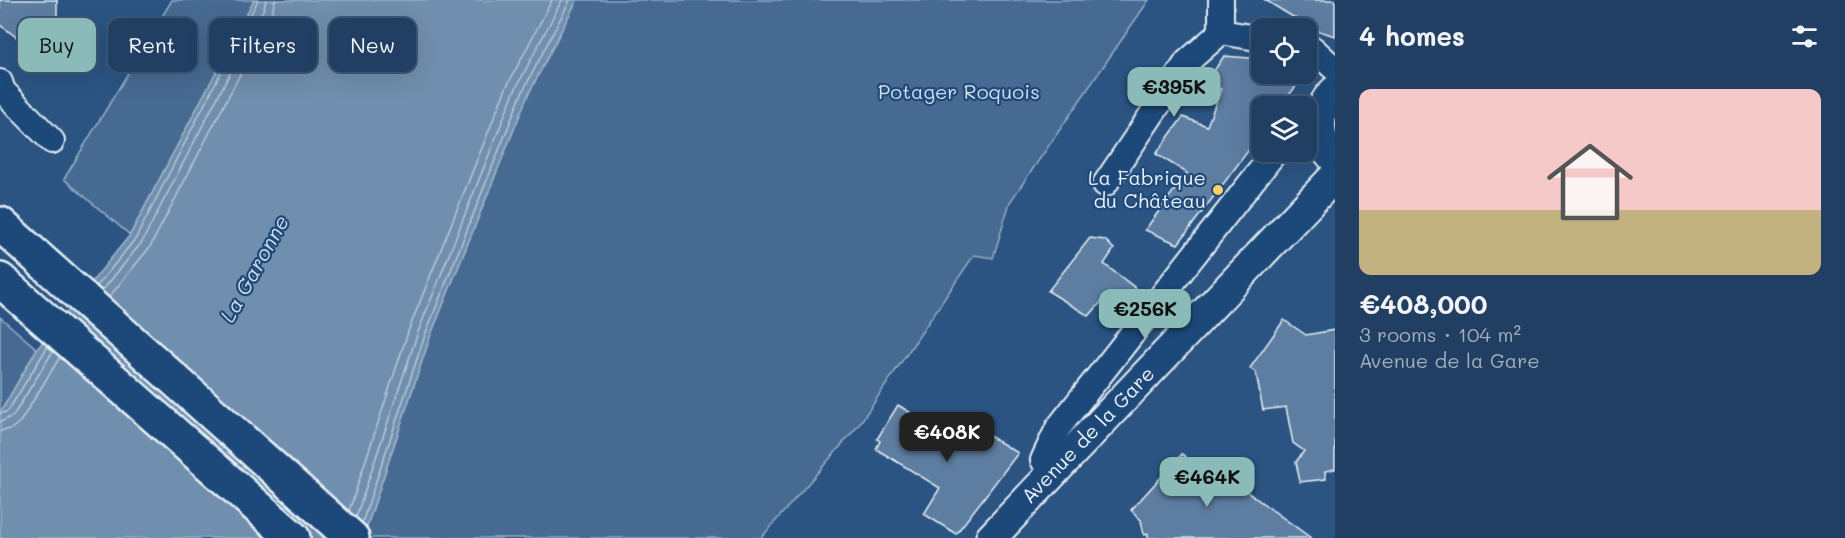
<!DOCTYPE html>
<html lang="en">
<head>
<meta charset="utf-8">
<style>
	:root { --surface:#203f62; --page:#2d4a6b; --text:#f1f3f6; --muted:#a2afbe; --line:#3d5877; --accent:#8bbbb9 }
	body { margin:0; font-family:Mali,sans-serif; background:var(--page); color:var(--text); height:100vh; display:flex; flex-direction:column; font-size:22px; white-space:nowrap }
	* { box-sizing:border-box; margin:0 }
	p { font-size:20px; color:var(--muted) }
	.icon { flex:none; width:33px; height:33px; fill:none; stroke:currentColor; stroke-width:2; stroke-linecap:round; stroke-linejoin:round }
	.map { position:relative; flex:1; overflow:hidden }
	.sheet { display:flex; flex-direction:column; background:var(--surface); width:510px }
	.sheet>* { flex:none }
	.hud { position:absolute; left:18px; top:18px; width:570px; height:54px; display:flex; gap:12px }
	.controls { position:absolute; left:1251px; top:18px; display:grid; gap:12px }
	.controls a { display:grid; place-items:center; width:66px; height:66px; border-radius:12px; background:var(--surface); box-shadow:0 6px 24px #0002,0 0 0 2px var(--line); font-size:30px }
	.price { position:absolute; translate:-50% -51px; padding:0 14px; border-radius:12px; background:var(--accent); color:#111; font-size:20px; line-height:39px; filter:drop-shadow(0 2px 3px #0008) }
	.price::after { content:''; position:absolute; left:50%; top:36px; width:18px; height:14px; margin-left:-9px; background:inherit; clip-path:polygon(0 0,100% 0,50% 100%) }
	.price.current { background:#222; color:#fff }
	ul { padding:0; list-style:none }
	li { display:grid; align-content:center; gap:12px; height:318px; padding:0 24px }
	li+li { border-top:2px solid var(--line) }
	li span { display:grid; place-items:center; height:186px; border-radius:12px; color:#555 }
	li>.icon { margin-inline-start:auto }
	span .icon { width:108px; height:108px; fill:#fffc; stroke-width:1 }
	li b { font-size:26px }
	h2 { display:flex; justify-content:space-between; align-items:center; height:72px; padding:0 24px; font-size:26px }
	.tag { padding:0 21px; border-radius:12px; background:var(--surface); box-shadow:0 6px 24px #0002,0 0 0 2px var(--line); font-size:21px; line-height:54px }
	.tag.current { background:var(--accent); color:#111 }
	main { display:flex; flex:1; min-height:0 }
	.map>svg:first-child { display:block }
	.green { fill:#476b93; stroke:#98aec6; stroke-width:1.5 }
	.water { fill:#708ead; stroke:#a0b6cb; stroke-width:1.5 }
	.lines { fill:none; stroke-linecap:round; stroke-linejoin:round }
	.shore { stroke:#b8c9da; stroke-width:1.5 }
	.building { fill:#5d7da1; stroke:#e8f1f8; stroke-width:1.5 }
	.minor-casing { stroke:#e8f1f8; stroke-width:28 }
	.tertiary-casing { stroke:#e8f1f8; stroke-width:34 }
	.trunk-casing { stroke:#e8f1f8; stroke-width:38 }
	.minor { stroke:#1f4a7a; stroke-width:24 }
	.tertiary { stroke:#1f4a7a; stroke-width:30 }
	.trunk { stroke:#1f4a7a; stroke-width:33 }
	.poi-dot { fill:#ffd166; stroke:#1f4a7a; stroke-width:2 }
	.labels { text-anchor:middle; stroke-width:4.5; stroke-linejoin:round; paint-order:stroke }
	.park-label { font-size:20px; fill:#d0dde9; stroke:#1f4a7a }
	.poi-label { font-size:20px; fill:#e8f1f8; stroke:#1f4a7a; text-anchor:end }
	.street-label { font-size:20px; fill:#e8f1f8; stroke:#1f4a7a }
	.water-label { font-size:21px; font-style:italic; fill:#d0dde9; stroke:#1f4a7a }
</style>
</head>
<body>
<main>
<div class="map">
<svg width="1335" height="538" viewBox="0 0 1335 538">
	<rect width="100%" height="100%" fill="#2b5482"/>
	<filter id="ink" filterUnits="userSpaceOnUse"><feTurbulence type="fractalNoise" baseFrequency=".0167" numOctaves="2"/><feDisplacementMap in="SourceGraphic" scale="12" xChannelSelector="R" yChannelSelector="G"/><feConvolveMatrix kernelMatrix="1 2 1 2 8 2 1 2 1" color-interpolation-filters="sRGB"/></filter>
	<g filter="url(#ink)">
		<g class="green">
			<path d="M172,0h82l-124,235 -66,-56z"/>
			<path d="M577,0h572l-139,202 -17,56 -19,-3 -116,171 -97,112h-398l67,-201 97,-240z"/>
			<path d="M0,317l37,32 -37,64z"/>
		</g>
		<path class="water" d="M254,0h323l-50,97 -97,240 -67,201h-363v-125l37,-64 93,-114z"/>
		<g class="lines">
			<g class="shore">
				<path d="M97,286l39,-48 122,-238"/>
				<path d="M102,291l40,-49 122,-234 2,-8"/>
				<path d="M109,297l41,-50 122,-234 3,-13"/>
				<path d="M0,414l8,-3 40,-65"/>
				<path d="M0,422l13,-6 40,-65"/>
				<path d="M0,431l11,-2 9,-7 40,-65"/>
				<path d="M349,511l60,-182 97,-241 46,-88"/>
				<path d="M356,517l62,-185 96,-240 48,-92"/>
				<path d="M362,523l63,-188 96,-240 49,-95"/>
			</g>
		</g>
		<g class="building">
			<path d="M0,0h57v16l-3,7 -13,13 -22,3 -19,-14z"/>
			<path d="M1265,0h70v36l-22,-7z"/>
			<path d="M1224,56l38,3v15h44l-25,31 -19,-1 -12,36 4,3 -76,101 -33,-14 42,-57 -31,-19 27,-37 24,9 14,-37 -16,-5z"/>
			<path d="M1090,238l15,2 9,9 -10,15 38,29 -18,24 -22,-16 -13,15 -41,-25z"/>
			<path d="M1284,320l22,15 29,-5v139l-10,2 1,8 -26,3 -4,-20 8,-11 -11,-8 -7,-36 -23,3 -7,-37 -6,-5z"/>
			<path d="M898,405l47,29 11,-18 62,37 -62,81 -32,-20 16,-26 -64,-39 4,-8 -3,-2z"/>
			<path d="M1182,454l18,14 6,-5 16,11 13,17 4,-5 72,52h-163v-4l-4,1 -3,-15 -10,-10z"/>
		</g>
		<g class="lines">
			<defs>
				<g id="minor">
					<path d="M1221,32l41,7"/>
					<path d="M1221,32v-32"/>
					<path d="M1306,47l6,1 23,21"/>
					<path d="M0,82l3,9 49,50"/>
					<path d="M1105,184l82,-122 34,-30"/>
					<path d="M1052,472l-9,-12 15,-32 217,-276"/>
				</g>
				<g id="tertiary">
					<path d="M1335,91c-20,18 -20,50 0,68"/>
					<path d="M991,538l344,-362"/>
				</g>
				<g id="trunk">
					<path d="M0,224l352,314"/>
					<path d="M0,280l293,258"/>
				</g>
			</defs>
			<use href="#minor" class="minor-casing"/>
			<use href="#tertiary" class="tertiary-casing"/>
			<use href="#trunk" class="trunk-casing"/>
			<use href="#minor" class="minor"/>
			<use href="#tertiary" class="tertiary"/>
			<use href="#trunk" class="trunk"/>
		</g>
	</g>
	<circle class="poi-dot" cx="1218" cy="190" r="6"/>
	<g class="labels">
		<g class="park-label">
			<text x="959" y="99">Potager Roquois</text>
		</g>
		<g class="poi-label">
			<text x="1206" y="185">La Fabrique<tspan x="1206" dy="23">du Château</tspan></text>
		</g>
		<g class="street-label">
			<text transform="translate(1088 435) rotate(-46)" y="7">Avenue de la Gare</text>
		</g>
		<g class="water-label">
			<text transform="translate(255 269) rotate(-61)" y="7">La Garonne</text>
		</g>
	</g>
</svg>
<div class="controls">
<a><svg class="icon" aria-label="locate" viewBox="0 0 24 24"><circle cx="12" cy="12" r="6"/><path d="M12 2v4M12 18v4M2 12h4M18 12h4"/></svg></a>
<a><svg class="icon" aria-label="layers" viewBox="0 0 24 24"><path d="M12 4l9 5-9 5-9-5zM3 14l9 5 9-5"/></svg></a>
</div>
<b class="price" style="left:1174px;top:118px">€395K</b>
<b class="price" style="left:1145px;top:340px">€256K</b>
<b class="price current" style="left:947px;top:463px">€408K</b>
<b class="price" style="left:1207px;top:508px">€464K</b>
<div class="hud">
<a class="tag current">Buy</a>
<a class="tag">Rent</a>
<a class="tag">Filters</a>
<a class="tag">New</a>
</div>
</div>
<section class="sheet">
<h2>4 homes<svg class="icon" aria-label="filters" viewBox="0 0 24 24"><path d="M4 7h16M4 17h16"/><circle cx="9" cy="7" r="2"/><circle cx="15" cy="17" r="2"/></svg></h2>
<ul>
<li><span style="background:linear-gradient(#f6c9c9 65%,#c2b280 0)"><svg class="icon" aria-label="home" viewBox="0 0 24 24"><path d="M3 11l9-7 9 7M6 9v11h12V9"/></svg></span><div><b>€408,000</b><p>3 rooms · 104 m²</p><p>Avenue de la Gare</p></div></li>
</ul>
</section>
</main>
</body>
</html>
